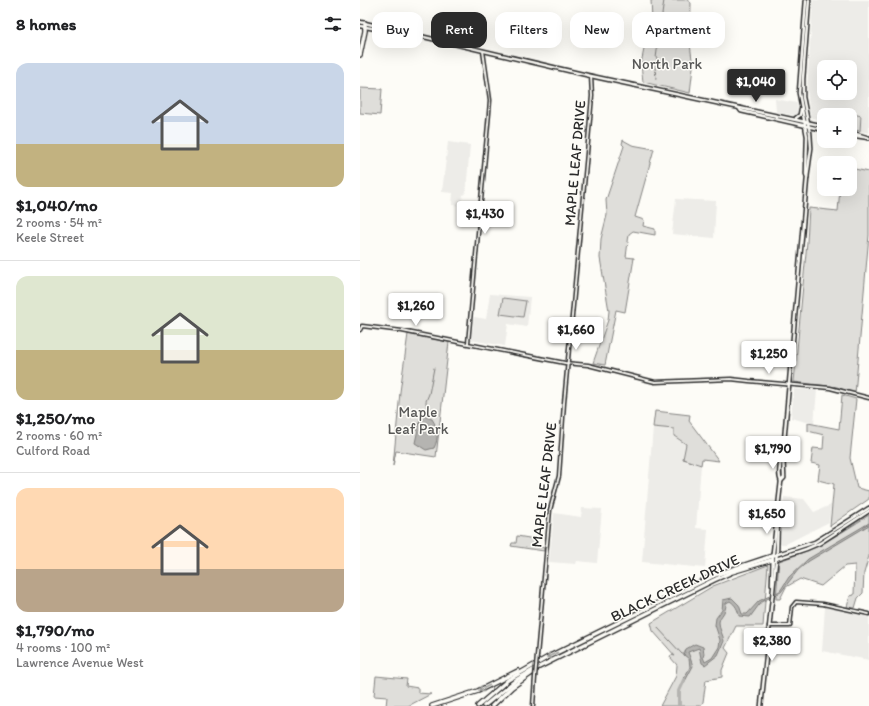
<!DOCTYPE html>
<html lang="en">
<head>
<meta charset="utf-8">
<style>
	:root { --surface:#fff; --page:#f2f2f2; --text:#202124; --muted:#757577; --line:#e0e0e0; --accent:#2b2b2b }
	body { margin:0; font-family:Itim,sans-serif; background:var(--page); color:var(--text); height:100vh; display:flex; flex-direction:column; font-size:15px; white-space:nowrap }
	* { box-sizing:border-box; margin:0 }
	p { font-size:13px; color:var(--muted) }
	.icon { flex:none; width:22px; height:22px; fill:none; stroke:currentColor; stroke-width:2; stroke-linecap:round; stroke-linejoin:round }
	.map { position:relative; flex:1; overflow:hidden }
	.drawer { display:flex; flex-direction:column; background:var(--surface); width:360px }
	.drawer>* { flex:none }
	.hud { position:absolute; left:12px; top:12px; width:380px; height:36px; display:flex; gap:8px }
	.buttons { position:absolute; left:457px; top:60px; display:grid; gap:8px }
	.buttons a { display:grid; place-items:center; width:40px; height:40px; border-radius:8px; background:var(--surface); box-shadow:0 4px 16px #0002; font-size:20px }
	.price { position:absolute; translate:-50% -34px; padding:0 9px; border-radius:4px; background:#fff; color:#222; font-size:13px; line-height:26px; filter:drop-shadow(0 1px 2px #0008) }
	.price::after { content:''; position:absolute; left:50%; top:24px; width:12px; height:9px; margin-left:-6px; background:inherit; clip-path:polygon(0 0,100% 0,50% 100%) }
	.price.on { background:var(--accent); color:#fff }
	ul { padding:0; list-style:none }
	li { display:grid; align-content:center; gap:8px; height:212px; padding:0 16px }
	li+li { border-top:1px solid var(--line) }
	li span { display:grid; place-items:center; height:124px; border-radius:12px; color:#555 }
	li>.icon { margin-inline-start:auto }
	span .icon { width:72px; height:72px; fill:#fffc; stroke-width:1 }
	li b { font-size:17px }
	h2 { display:flex; justify-content:space-between; align-items:center; height:48px; padding:0 16px; font-size:17px }
	.pill { padding:0 14px; border-radius:12px; background:var(--surface); box-shadow:0 4px 16px #0002; font-size:14px; line-height:36px }
	.pill.on { background:var(--accent); color:#fff }
	main { display:flex; flex:1; min-height:0 }
	.map>svg:first-child { display:block }
	.built { fill:#edece8; fill-rule:evenodd }
	.green { fill:#dfdeda; stroke:#858482 }
	.water { fill:#b5b4b1; stroke:#7e7d7b }
	.lines { fill:none; stroke-linecap:round; stroke-linejoin:round }
	.stream { stroke:#7e7d7b; stroke-width:1 }
	.river { stroke:#b5b4b1; stroke-width:4 }
	.minor-casing { stroke:#2b2b2b; stroke-width:5 }
	.major-casing { stroke:#2b2b2b; stroke-width:5.5 }
	.highway-casing { stroke:#2b2b2b; stroke-width:6 }
	.minor { stroke:#fdfcf7; stroke-width:2 }
	.major { stroke:#fdfcf7; stroke-width:2.5 }
	.highway { stroke:#fdfcf7; stroke-width:3.5 }
	.minor-bridge-casing { stroke:#2b2b2b; stroke-width:5; stroke-linecap:butt }
	.minor-bridge { stroke:#fdfcf7; stroke-width:2 }
	.oneway { stroke:#9e9e9b }
	.labels { text-anchor:middle; stroke-width:3; stroke-linejoin:round; paint-order:stroke }
	.park-label { font-size:15px; fill:#585857; stroke:#fdfcf7 }
	.street-label { font-size:15px; fill:#2b2b2b; stroke:#fdfcf7 }
</style>
</head>
<body>
<main>
<section class="drawer">
<h2>8 homes<svg class="icon" aria-label="filters" viewBox="0 0 24 24"><path d="M4 7h16M4 17h16"/><circle cx="9" cy="7" r="2"/><circle cx="15" cy="17" r="2"/></svg></h2>
<ul>
<li><span style="background:linear-gradient(#c9d6e8 65%,#c2b280 0)"><svg class="icon" aria-label="home" viewBox="0 0 24 24"><path d="M3 11l9-7 9 7M6 9v11h12V9"/></svg></span><div><b>$1,040/mo</b><p>2 rooms · 54 m²</p><p>Keele Street</p></div></li>
<li><span style="background:linear-gradient(#dfe7d0 60%,#c2b280 0)"><svg class="icon" aria-label="home" viewBox="0 0 24 24"><path d="M3 11l9-7 9 7M6 9v11h12V9"/></svg></span><div><b>$1,250/mo</b><p>2 rooms · 60 m²</p><p>Culford Road</p></div></li>
<li><span style="background:linear-gradient(#ffd9b3 65%,#b9a48a 0)"><svg class="icon" aria-label="home" viewBox="0 0 24 24"><path d="M3 11l9-7 9 7M6 9v11h12V9"/></svg></span><div><b>$1,790/mo</b><p>4 rooms · 100 m²</p><p>Lawrence Avenue West</p></div></li>
</ul>
</section>
<div class="map">
<svg width="509" height="706" viewBox="0 0 509 706">
	<rect width="100%" height="100%" fill="#fdfcf7"/>
	<filter id="ink" filterUnits="userSpaceOnUse"><feTurbulence type="fractalNoise" baseFrequency=".025" numOctaves="2"/><feDisplacementMap in="SourceGraphic" scale="8" xChannelSelector="R" yChannelSelector="G"/><feConvolveMatrix kernelMatrix="1 2 1 2 8 2 1 2 1" color-interpolation-filters="sRGB"/></filter>
	<g filter="url(#ink)">
		<g class="built">
			<path d="M453,0h56v133l-9,-2 2,-15 -18,-4 -1,3h-19v6l-14,-4 -3,-28zM464,67h26v26h-26z"/>
			<path d="M415,99l22,4 1,11 -3,2 -19,-4z"/>
			<path d="M88,142l22,3 -4,47 -3,3 -2,11 -9,-1 1,-12 -11,-1z"/>
			<path d="M316,199l40,2 -2,37 -42,-4z"/>
			<path d="M130,294l40,3 -3,30 -19,-3 -3,22 -34,-6 3,-23 12,2z"/>
			<path d="M434,389l23,1 -3,34 -23,-6z"/>
			<path d="M293,427l21,2v7l12,8 -1,17 16,4 -5,63 12,1 -3,39 -63,-6z"/>
			<path d="M424,497l20,2 10,13 17,-7 -2,17 -43,22h-6z"/>
			<path d="M222,508l20,1 -5,54 -20,-2 -1,3 -27,-2 5,-49 27,4z"/>
			<path d="M465,607l44,10v43l-47,-9z"/>
		</g>
		<g class="green">
			<path d="M291,0h36l4,3 -1,41 3,23 -3,26 -47,-11 -2,-18 4,-20v-19l7,-5z"/>
			<path d="M0,88l22,1 -2,26 -20,-2z"/>
			<path d="M487,112l14,4 -1,15 -10,-2v-14h-4z"/>
			<path d="M263,140l9,5 22,4 -19,68 9,3 -1,6 12,3v6l-22,-4 -4,3 -3,23 8,1 -9,54 -9,-2 -11,55 -12,-2 15,-43 1,-9 -9,-53 1,-19 6,-24 -1,-15 18,-54 -2,-2z"/>
			<path d="M490,168l19,4v63l-14,159 -18,-7 -43,-5 13,-140 2,-34 29,3 2,-22h10z"/>
			<path d="M143,298l23,3 -3,16 -23,-3z"/>
			<path d="M48,334l41,8 -13,115 -40,-6 -3,15 7,-74z"/>
			<path d="M482,395l14,4 -6,59 7,30 12,3v8l-39,27 4,-42 -16,-4 2,-15 -9,-2 2,-15 10,1 1,-14 -16,-4v-8l31,6z"/>
			<path d="M295,411l35,4 -1,6 30,40 -17,-2 -1,6 -18,-6 3,-15 -12,-8v-7l-21,-2z"/>
			<path d="M509,515v41l-5,17 -1,20 -5,5 -3,10 -8,-1 3,-11 4,-1 1,-30 -10,1 -24,20 -21,-7 -14,8 -6,12h-4l3,-38c37,-12 58,-25 90,-46z"/>
			<path d="M157,536l18,3 2,7 7,2v3l-33,-5 1,-3h4z"/>
			<path d="M408,565l-5,61h-27l-11,22 4,5 -7,17v7l-16,3 -3,22 -3,4h-40l16,-30 1,-11 -7,-8 1,-2 4,1 -22,-25 -2,-8 62,-37z"/>
			<path d="M16,676l31,3 -1,7 12,2v5l13,1 -23,12h-22l1,-9 -13,-1z"/>
		</g>
		<g class="water">
			<path d="M64,416l8,3c6,9 7,19 2,29l-8,2 -11,-7 5,-23z"/>
			<path d="M509,523v2l-60,36 -11,9 -17,22 -20,10 -11,15 -11,-1c-1,-6 -3,-11 -9,-15l-4,2c0,11 -6,12 -7,19 0,8 4,12 5,19l-6,14 -13,10 -3,-2 -3,-15 -11,4 5,14 -10,19 -2,-1 9,-17 -1,-8 -5,-4 2,-6 9,-5 8,3 1,7 -1,3 2,5 7,-4 7,-11 1,-7 -5,-15 1,-7 6,-8 1,-10 9,-2 7,7 3,9h5l12,-13 21,-10 9,-14 19,-18z"/>
		</g>
		<g class="lines">
			<g class="stream">
				<path d="M296,79l-1,-12 3,-8 -2,-1 8,-58"/>
				<path d="M67,414l-1,-13 3,-7 5,-26"/>
				<path d="M298,628l24,26h2"/>
			</g>
			<path class="river" d="M319,706v-15l5,-11"/>
			<defs>
				<g id="minor">
					<path d="M0,330l2,-4 40,5 163,32 23,2 67,17 76,-3 18,2 81,7 39,10"/>
					<path d="M108,343l21,-230 1,-13 -7,-49"/>
					<path d="M409,626h21l2,-19 4,-5 27,2 46,10"/>
					<path d="M177,656l13,-146 9,-34 5,-73 23,-250 5,-57 -1,-20"/>
					<path d="M173,706l2,-29"/>
				</g>
				<g id="major">
					<path d="M446,0l-7,93 8,43 -1,38 1,3"/>
					<path d="M0,22l231,54 233,50"/>
					<path d="M0,26l50,9"/>
					<path d="M379,108l2,3 83,19"/>
					<path d="M436,118l4,-3 1,-6"/>
					<path d="M490,132l19,6"/>
					<path d="M490,135l19,3"/>
					<path d="M421,481l3,-3 -1,-25 24,-275 4,-30 -1,-15 -7,-36v-18l6,-79"/>
					<path d="M412,556l43,-14 54,-34"/>
					<path d="M416,559l30,-10 14,-6 49,-32"/>
					<path d="M412,584l1,-31 8,-72c-3,-5 -1,-12 -1,-17l3,-3"/>
					<path d="M401,706l16,-155 1,-33"/>
				</g>
				<g id="highway">
					<path d="M0,55l5,-24v-8"/>
					<path d="M72,706l46,-15 40,-20"/>
					<path d="M118,706l30,-26 42,-24 165,-81 57,-19"/>
					<path d="M124,706l32,-26 19,-11 179,-89 18,-8 40,-12"/>
					<path d="M132,706l20,-19 24,-17"/>
				</g>
			</defs>
			<use href="#minor" class="minor-casing"/>
			<use href="#major" class="major-casing"/>
			<use href="#highway" class="highway-casing"/>
			<use href="#minor" class="minor"/>
			<use href="#major" class="major"/>
			<use href="#highway" class="highway"/>
			<defs>
				<path id="minor-bridge" d="M175,677l2,-21"/>
			</defs>
			<use href="#minor-bridge" class="minor-bridge-casing"/>
			<use href="#minor-bridge" class="minor-bridge"/>
		</g>
		<defs><path id="oneway-shaft" d="M-6 0H5M1.5-3L5.5 0L1.5 3" fill="none" stroke-width="1.6" stroke-linecap="round" stroke-linejoin="round"/></defs>
		<g class="oneway">
			<use href="#oneway-shaft" transform="translate(192 655) rotate(155)"/>
			<use href="#oneway-shaft" transform="translate(124 688) rotate(154)"/>
		</g>
	</g>
	<g class="labels">
		<g class="park-label">
			<text x="307" y="69">North Park</text>
			<text x="58" y="417">Maple<tspan x="58" dy="17">Leaf Park</tspan></text>
		</g>
		<g class="street-label">
			<text transform="translate(215 163) rotate(-85)" y="5">MAPLE LEAF DRIVE</text>
			<text transform="translate(184 485) rotate(-83)" y="5">MAPLE LEAF DRIVE</text>
			<text transform="translate(315 588) rotate(-25)" y="5">BLACK CREEK DRIVE</text>
		</g>
	</g>
</svg>
<div class="buttons">
<a><svg class="icon" aria-label="locate" viewBox="0 0 24 24"><circle cx="12" cy="12" r="6"/><path d="M12 2v4M12 18v4M2 12h4M18 12h4"/></svg></a>
<a>+</a>
<a>−</a>
</div>
<b class="price on" style="left:396px;top:103px">$1,040</b>
<b class="price" style="left:125px;top:235px">$1,430</b>
<b class="price" style="left:56px;top:327px">$1,260</b>
<b class="price" style="left:216px;top:351px">$1,660</b>
<b class="price" style="left:409px;top:375px">$1,250</b>
<b class="price" style="left:413px;top:470px">$1,790</b>
<b class="price" style="left:407px;top:535px">$1,650</b>
<b class="price" style="left:412px;top:662px">$2,380</b>
<div class="hud">
<a class="pill">Buy</a>
<a class="pill on">Rent</a>
<a class="pill">Filters</a>
<a class="pill">New</a>
<a class="pill">Apartment</a>
</div>
</div>
</main>
</body>
</html>
